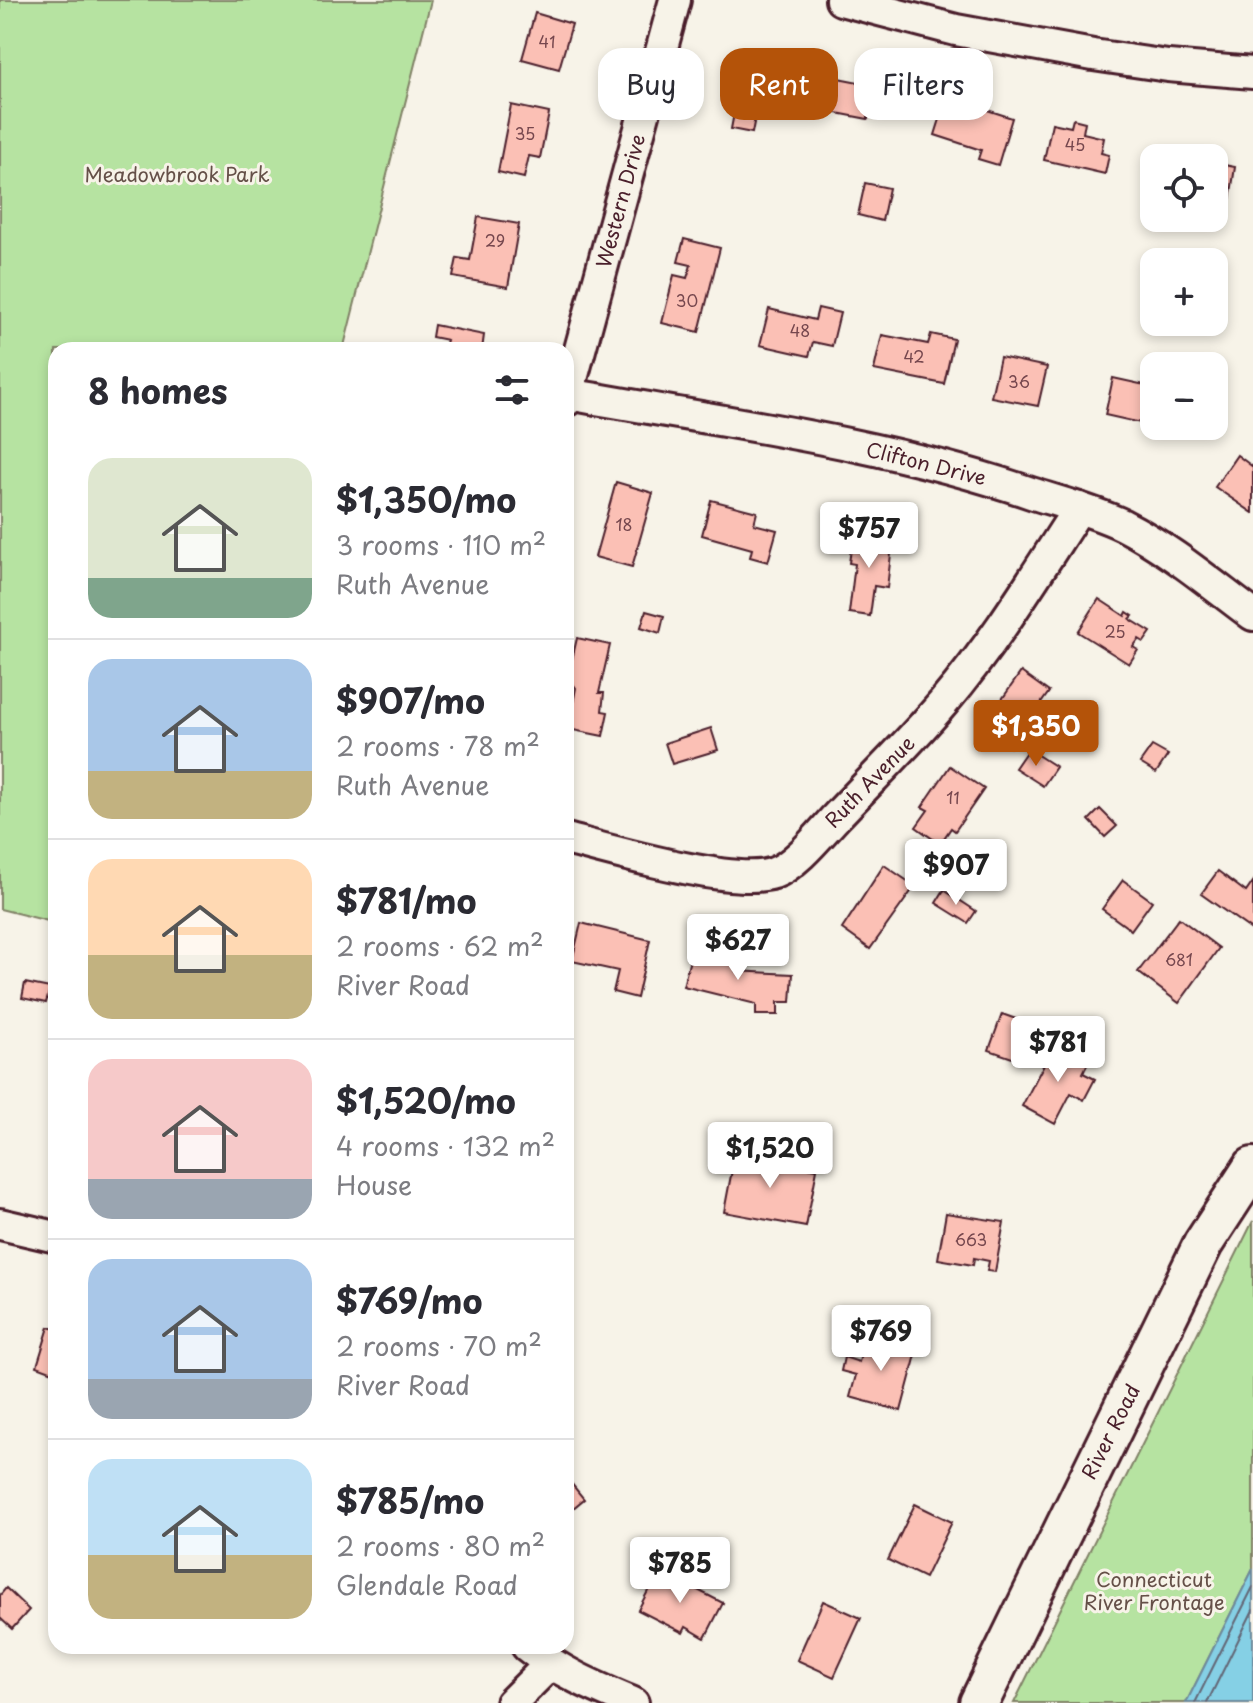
<!DOCTYPE html>
<html lang="en">
<head>
<meta charset="utf-8">
<style>
	:root { --surface:#fff; --page:#f2f2f3; --text:#2b2b33; --muted:#7c7c81; --line:#e1e1e2; --accent:#b45309 }
	body { margin:0; font-family:"Playpen Sans",sans-serif; background:var(--page); color:var(--text); height:100vh; display:flex; flex-direction:column; font-size:30px; white-space:nowrap }
	* { box-sizing:border-box; margin:0 }
	p { font-size:26px; color:var(--muted) }
	.icon { flex:none; width:44px; height:44px; fill:none; stroke:currentColor; stroke-width:2; stroke-linecap:round; stroke-linejoin:round }
	.map { position:relative; flex:1; overflow:hidden }
	.drawer { position:absolute; left:48px; top:342px; width:526px; height:1312px; display:flex; flex-direction:column; background:var(--surface); border-radius:24px; box-shadow:0 4px 12px #0003 }
	.drawer>* { flex:none }
	.banner { position:absolute; left:598px; top:48px; width:534px; height:72px; display:flex; gap:16px }
	.buttons { position:absolute; left:1140px; top:144px; display:grid; gap:16px }
	.buttons a { display:grid; place-items:center; width:88px; height:88px; border-radius:16px; background:var(--surface); box-shadow:0 4px 12px #0003; font-size:40px }
	.price { position:absolute; translate:-50% -68px; padding:0 18px; border-radius:8px; background:#fff; color:#222; font-size:26px; line-height:52px; filter:drop-shadow(0 2px 4px #0008) }
	.price::after { content:''; position:absolute; left:50%; top:48px; width:24px; height:18px; margin-left:-12px; background:inherit; clip-path:polygon(0 0,100% 0,50% 100%) }
	.price.selected { background:var(--accent); color:#fff }
	ul { padding:0; list-style:none }
	li { display:flex; align-items:center; gap:24px; height:200px; padding:0 40px }
	li+li { border-top:2px solid var(--line) }
	li span { display:grid; place-items:center; flex:none; width:224px; height:160px; border-radius:24px; color:#555 }
	li>.icon { margin-inline-start:auto }
	span .icon { width:96px; height:96px; fill:#fffc; stroke-width:1 }
	li b { font-size:34px }
	h2 { display:flex; justify-content:space-between; align-items:center; height:96px; padding:0 40px; font-size:34px }
	.chip { padding:0 28px; border-radius:24px; background:var(--surface); box-shadow:0 4px 12px #0003; font-size:28px; line-height:72px }
	.chip.selected { background:var(--accent); color:#fff }
	.map>svg:first-child { display:block }
	.green { fill:#b6e3a1; stroke:#808166; stroke-width:2 }
	.water { fill:#85d0e5; stroke:#6d899b; stroke-width:2 }
	.lines { fill:none; stroke-linecap:round; stroke-linejoin:round }
	.shore { stroke:#626675; stroke-width:2 }
	.building { fill:#fbc0b5; stroke:#4a1f2b; stroke-width:2 }
	.minor-casing { stroke:#4a1f2b; stroke-width:36 }
	.tertiary-casing { stroke:#4a1f2b; stroke-width:44 }
	.minor { stroke:#f7f3e8; stroke-width:30 }
	.tertiary { stroke:#f7f3e8; stroke-width:38 }
	.labels { text-anchor:middle; stroke-width:6; stroke-linejoin:round; paint-order:stroke }
	.number-label { font-size:16px; fill:#76474e }
	.park-label { font-size:20px; fill:#655048; stroke:#f7f3e8 }
	.street-label { font-size:20px; fill:#4a1f2b; stroke:#f7f3e8 }
</style>
</head>
<body>
<div class="map">
<svg width="1253" height="1703" viewBox="0 0 1253 1703">
	<rect width="100%" height="100%" fill="#f7f3e8"/>
	<filter id="ink" filterUnits="userSpaceOnUse"><feTurbulence type="fractalNoise" baseFrequency=".0125" numOctaves="2"/><feDisplacementMap in="SourceGraphic" scale="16" xChannelSelector="R" yChannelSelector="G"/><feConvolveMatrix kernelMatrix="1 2 1 2 8 2 1 2 1" color-interpolation-filters="sRGB"/></filter>
	<g filter="url(#ink)">
		<g class="green">
			<path d="M0,0h431l-88,350h-287v573l-56,-14z"/>
			<path d="M1253,1221v348l-67,134h-172z"/>
		</g>
		<path class="water" d="M1253,1569v134h-67z"/>
		<g class="lines">
			<g class="shore">
				<path d="M1195,1703l58,-116"/>
				<path d="M1207,1703l46,-93"/>
			</g>
		</g>
		<g class="building">
			<path d="M535,13l37,11 -13,45 -37,-10z"/>
			<path d="M730,54l36,7 -14,72 -21,-4 5,-26 -15,-3z"/>
			<path d="M828,76l46,9 -6,34 -47,-9z"/>
			<path d="M947,97l65,21 -14,47 -20,-6 3,-9 -46,-15z"/>
			<path d="M511,105l38,8 -9,45 -11,-2 -5,22 -26,-6z"/>
			<path d="M1073,119l12,3 -2,11 21,5 -3,15 8,2 -4,19 -61,-14 8,-37 19,4z"/>
			<path d="M1214,163l21,4 -6,39 -15,-2z"/>
			<path d="M865,183l24,5 -7,33 -24,-6z"/>
			<path d="M478,217l41,7 -11,63 -55,-10 4,-19 13,2z"/>
			<path d="M684,239l36,9 -21,84 -37,-9 12,-48 13,3 4,-13 -13,-3z"/>
			<path d="M818,308l22,5 -8,33 -19,-4 -4,14 -49,-11 9,-36 46,11z"/>
			<path d="M434,325l50,10 -2,15h-38l3,-10 -15,-3z"/>
			<path d="M931,334l23,5 -10,45 -70,-14 8,-35 46,9z"/>
			<path d="M1000,357l47,10 -9,39 -47,-9z"/>
			<path d="M1113,378l41,9v39l-49,-11z"/>
			<path d="M1237,455l16,12v46l-38,-26z"/>
			<path d="M616,482l37,11 -21,74 -37,-10z"/>
			<path d="M711,500l46,12 -3,12 23,6 -9,32 -18,-5 2,-8 -50,-14z"/>
			<path d="M858,533l35,4 -6,51 -13,-2 -4,30 -21,-3 6,-49 -6,-1 2,-14 5,1z"/>
			<path d="M1099,599l26,17 2,-4 6,4 -3,3 21,13 -7,10 -5,-3 -6,8 5,3 -9,14 -51,-32z"/>
			<path d="M646,611l18,5 -4,17 -19,-6z"/>
			<path d="M577,638l33,7 -11,48h5l-2,18 6,1 -5,24 -35,-7 8,-41 -8,-11z"/>
			<path d="M1021,672l28,20 -39,55 -19,-13 9,-13 -9,-6z"/>
			<path d="M711,728l7,22 -46,14 -7,-21z"/>
			<path d="M1152,746l16,9 -12,18 -16,-10z"/>
			<path d="M1028,749l28,18 -13,19 -28,-18z"/>
			<path d="M950,766l34,23 -29,42 -4,-3 -11,16 -24,-17 12,-17 -6,-3z"/>
			<path d="M1100,809l17,17 -12,11 -16,-17z"/>
			<path d="M884,865l31,21 -45,63 -28,-20z"/>
			<path d="M1218,871l28,21 7,-10v49l-52,-37z"/>
			<path d="M1123,880l29,21 -21,29 -29,-21z"/>
			<path d="M944,890l32,21 -8,12 -32,-20z"/>
			<path d="M1179,918l40,30 -40,55 -41,-31z"/>
			<path d="M581,923l69,17 -13,58 -24,-6 5,-21 -46,-10z"/>
			<path d="M693,948l46,13 -3,10 57,3 -2,28h-13v13h-22v-11l-73,-18z"/>
			<path d="M25,983l25,5 -4,15 -24,-5z"/>
			<path d="M1002,1014l28,10 -12,36 -29,-10z"/>
			<path d="M1055,1043l34,18 -6,12 12,6 -11,21 -13,-7 -16,31 -33,-18z"/>
			<path d="M735,1154l82,15 -11,58 -82,-15z"/>
			<path d="M946,1213l58,9 -9,50 -8,-1 2,-10 -15,-3 -1,7 -35,-6z"/>
			<path d="M49,1327l7,2v44l-19,-7z"/>
			<path d="M866,1337l51,14 -16,60 -51,-14 6,-22 -15,-4 3,-14 15,5z"/>
			<path d="M566,1477l18,22 -18,15z"/>
			<path d="M915,1504l37,18 -27,56 -37,-18z"/>
			<path d="M659,1570l64,33 -18,35 -19,-11 -3,6 -45,-23z"/>
			<path d="M6,1588l23,22 -17,19 -12,-11v-23z"/>
			<path d="M823,1601l38,17 -27,59 -37,-17z"/>
		</g>
		<g class="lines">
			<defs>
				<g id="minor">
					<path d="M841,0l115,30 137,25 75,11 85,7"/>
					<path d="M568,394c155,28 314,48 463,99 31,10 63,18 92,32 47,24 88,59 130,90"/>
					<path d="M566,401l109,-401"/>
					<path d="M566,839c43,11 169,48 208,34 21,-7 47,-40 62,-56 36,-38 74,-75 108,-115 51,-60 92,-128 135,-194"/>
					<path d="M0,1224l56,13"/>
					<path d="M527,1646c32,26 68,41 106,57"/>
					<path d="M511,1703l39,-39"/>
				</g>
				<path id="tertiary" d="M979,1703l224,-459 50,-77"/>
			</defs>
			<use href="#minor" class="minor-casing"/>
			<use href="#tertiary" class="tertiary-casing"/>
			<use href="#minor" class="minor"/>
			<use href="#tertiary" class="tertiary"/>
		</g>
	</g>
	<g class="labels">
		<g class="number-label">
			<text x="547" y="48">41</text>
			<text x="525" y="140">35</text>
			<text x="1075" y="151">45</text>
			<text x="495" y="247">29</text>
			<text x="687" y="307">30</text>
			<text x="800" y="337">48</text>
			<text x="914" y="363">42</text>
			<text x="1019" y="388">36</text>
			<text x="624" y="531">18</text>
			<text x="1115" y="638">25</text>
			<text x="953" y="804">11</text>
			<text x="1179" y="966">681</text>
			<text x="971" y="1246">663</text>
		</g>
		<g class="park-label">
			<text x="177" y="182">Meadowbrook Park</text>
			<text x="1154" y="1587">Connecticut<tspan x="1154" dy="23">River Frontage</tspan></text>
		</g>
		<g class="street-label">
			<text transform="translate(621 201) rotate(-75)" y="7">Western Drive</text>
			<text transform="translate(926 464) rotate(14)" y="7">Clifton Drive</text>
			<text transform="translate(870 782) rotate(-46)" y="7">Ruth Avenue</text>
			<text transform="translate(1111 1432) rotate(-63)" y="7">River Road</text>
		</g>
	</g>
</svg>
<div class="buttons">
<a><svg class="icon" aria-label="locate" viewBox="0 0 24 24"><circle cx="12" cy="12" r="6"/><path d="M12 2v4M12 18v4M2 12h4M18 12h4"/></svg></a>
<a>+</a>
<a>−</a>
</div>
<b class="price" style="left:869px;top:570px">$757</b>
<b class="price selected" style="left:1036px;top:768px">$1,350</b>
<b class="price" style="left:956px;top:907px">$907</b>
<b class="price" style="left:738px;top:982px">$627</b>
<b class="price" style="left:1058px;top:1084px">$781</b>
<b class="price" style="left:770px;top:1190px">$1,520</b>
<b class="price" style="left:881px;top:1373px">$769</b>
<b class="price" style="left:680px;top:1605px">$785</b>
<div class="banner">
<a class="chip">Buy</a>
<a class="chip selected">Rent</a>
<a class="chip">Filters</a>
</div>
<section class="drawer">
<h2>8 homes<svg class="icon" aria-label="filters" viewBox="0 0 24 24"><path d="M4 7h16M4 17h16"/><circle cx="9" cy="7" r="2"/><circle cx="15" cy="17" r="2"/></svg></h2>
<ul>
<li><span style="background:linear-gradient(#dfe7d0 75%,#7fa58c 0)"><svg class="icon" aria-label="home" viewBox="0 0 24 24"><path d="M3 11l9-7 9 7M6 9v11h12V9"/></svg></span><div><b>$1,350/mo</b><p>3 rooms · 110 m²</p><p>Ruth Avenue</p></div></li>
<li><span style="background:linear-gradient(#a9c7e8 70%,#c2b280 0)"><svg class="icon" aria-label="home" viewBox="0 0 24 24"><path d="M3 11l9-7 9 7M6 9v11h12V9"/></svg></span><div><b>$907/mo</b><p>2 rooms · 78 m²</p><p>Ruth Avenue</p></div></li>
<li><span style="background:linear-gradient(#ffd9b3 60%,#c2b280 0)"><svg class="icon" aria-label="home" viewBox="0 0 24 24"><path d="M3 11l9-7 9 7M6 9v11h12V9"/></svg></span><div><b>$781/mo</b><p>2 rooms · 62 m²</p><p>River Road</p></div></li>
<li><span style="background:linear-gradient(#f6c9c9 75%,#9aa5b1 0)"><svg class="icon" aria-label="home" viewBox="0 0 24 24"><path d="M3 11l9-7 9 7M6 9v11h12V9"/></svg></span><div><b>$1,520/mo</b><p>4 rooms · 132 m²</p><p>House</p></div></li>
<li><span style="background:linear-gradient(#a9c7e8 75%,#9aa5b1 0)"><svg class="icon" aria-label="home" viewBox="0 0 24 24"><path d="M3 11l9-7 9 7M6 9v11h12V9"/></svg></span><div><b>$769/mo</b><p>2 rooms · 70 m²</p><p>River Road</p></div></li>
<li><span style="background:linear-gradient(#bfe0f5 60%,#c2b280 0)"><svg class="icon" aria-label="home" viewBox="0 0 24 24"><path d="M3 11l9-7 9 7M6 9v11h12V9"/></svg></span><div><b>$785/mo</b><p>2 rooms · 80 m²</p><p>Glendale Road</p></div></li>
</ul>
</section>
</div>
</body>
</html>
